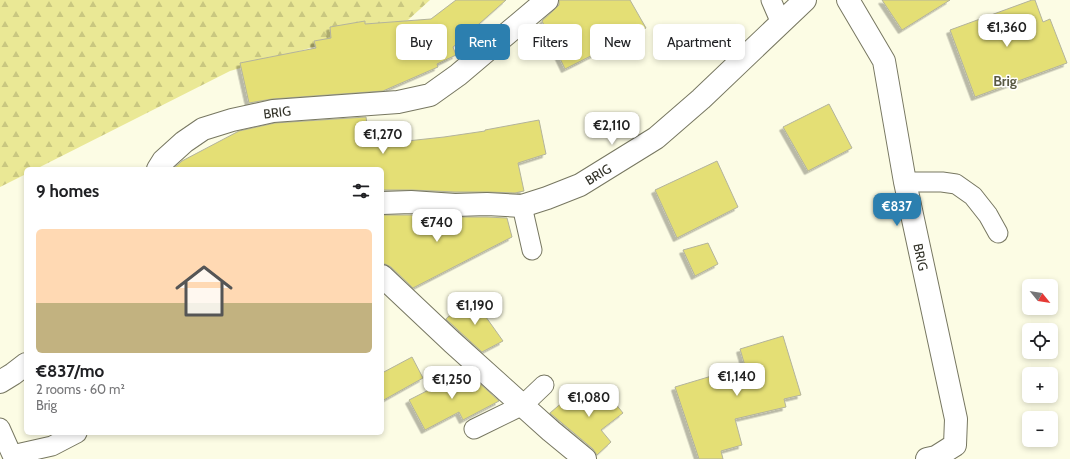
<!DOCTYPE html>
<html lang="en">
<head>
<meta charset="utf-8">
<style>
	:root { --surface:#fff; --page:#f6f6f6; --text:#202124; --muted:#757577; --line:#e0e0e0; --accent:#2c7faf }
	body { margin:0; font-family:Cabin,sans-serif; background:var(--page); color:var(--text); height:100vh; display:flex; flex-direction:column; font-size:15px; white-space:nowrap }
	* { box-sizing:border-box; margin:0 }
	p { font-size:13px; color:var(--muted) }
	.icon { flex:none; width:22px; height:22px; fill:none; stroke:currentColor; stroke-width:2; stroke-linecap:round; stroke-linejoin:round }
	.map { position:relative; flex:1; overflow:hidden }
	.details { position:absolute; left:24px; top:167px; width:360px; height:268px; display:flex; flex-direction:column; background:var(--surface); border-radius:6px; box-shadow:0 2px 6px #0003 }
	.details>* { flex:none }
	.hud { position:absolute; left:396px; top:24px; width:380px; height:36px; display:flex; gap:8px }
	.needle { width:26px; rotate:120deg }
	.tools { position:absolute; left:1022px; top:279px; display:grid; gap:8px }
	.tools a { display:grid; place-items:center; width:36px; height:36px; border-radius:6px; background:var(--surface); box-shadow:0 2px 6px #0003; font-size:20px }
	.price { position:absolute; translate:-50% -34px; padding:0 9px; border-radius:8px; background:#fff; color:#222; font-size:13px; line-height:26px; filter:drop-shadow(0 1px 2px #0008) }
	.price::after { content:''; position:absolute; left:50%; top:24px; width:12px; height:9px; margin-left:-6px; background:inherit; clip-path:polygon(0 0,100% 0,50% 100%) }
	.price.active { background:var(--accent); color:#fff }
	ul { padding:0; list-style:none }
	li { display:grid; align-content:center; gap:8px; height:212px; padding:0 12px }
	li+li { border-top:1px solid var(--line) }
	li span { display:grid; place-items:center; height:124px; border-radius:6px; color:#555 }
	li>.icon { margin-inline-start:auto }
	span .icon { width:72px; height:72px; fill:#fffc; stroke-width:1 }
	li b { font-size:17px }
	h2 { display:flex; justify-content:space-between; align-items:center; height:48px; padding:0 12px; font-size:17px }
	.chip { padding:0 14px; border-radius:6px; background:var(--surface); box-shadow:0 2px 6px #0003; font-size:14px; line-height:36px }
	.chip.active { background:var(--accent); color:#fff }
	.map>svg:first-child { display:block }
	.forest { fill:url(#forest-firs) }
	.building { fill:#e4df74; stroke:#b3b39c; filter:url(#shadow) }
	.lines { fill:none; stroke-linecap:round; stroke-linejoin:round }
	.lane-casing { stroke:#777761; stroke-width:21 }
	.street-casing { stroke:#777761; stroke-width:24 }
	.secondary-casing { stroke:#777761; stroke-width:24 }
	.lane { stroke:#fff; stroke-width:19 }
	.street { stroke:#fff; stroke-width:22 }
	.secondary { stroke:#fff; stroke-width:22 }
	.labels { text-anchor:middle; stroke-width:3; stroke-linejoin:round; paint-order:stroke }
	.street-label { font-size:13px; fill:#313127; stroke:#fff }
	.neighbourhood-label { font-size:14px; font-weight:bold; fill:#595944; stroke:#fff }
</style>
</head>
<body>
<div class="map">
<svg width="1070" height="459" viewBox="0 0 1070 459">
	<defs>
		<pattern id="forest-firs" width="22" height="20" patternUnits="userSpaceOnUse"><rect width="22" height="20" fill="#eae895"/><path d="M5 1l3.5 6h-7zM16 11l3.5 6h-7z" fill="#c9c780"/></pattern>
		<filter id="shadow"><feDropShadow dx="-3.5" dy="3.5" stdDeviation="0" flood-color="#0004"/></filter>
	</defs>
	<rect width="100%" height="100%" fill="#fcfce4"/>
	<path class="forest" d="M0,0h430l-22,20 -178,51 -194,98h-10v5l-26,13z"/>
	<g class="building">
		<path d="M456,0h50l-53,47 3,8 -19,9 1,3 -55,24 -111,8 -23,4 -9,-40 76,-15 -2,-7 17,-3 -1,-11 35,-6v3l66,-5z"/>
		<path d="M559,0h71l16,28 -81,41 -23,-48 13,-12 4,-4z"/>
		<path d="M882,0h68l-48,30z"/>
		<path d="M1032,0h3l8,22 7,-3 17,44 -92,34 -25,-67z"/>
		<path d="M829,104l23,44 -44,23 -25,-44z"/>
		<path d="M366,117l4,28 74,-8 41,-6v-1l54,-10 7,34 -28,9 6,28 -9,2 -27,-1h-33l-43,-2h-30v-21h-209l9,-8 57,-30 36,-8z"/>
		<path d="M717,161l21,46 -61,31 -22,-48z"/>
		<path d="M382,215h29l43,2h33l20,1 5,19 -99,51 -22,-21 -6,-3h-3z"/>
		<path d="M708,243l10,21 -23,12 -12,-26z"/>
		<path d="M471,296l32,45 -21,11 -36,-33z"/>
		<path d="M783,336l18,59 -17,4 2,8 -51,12 7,26 -21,6 2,8h-24l-24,-72 70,-21 -5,-17z"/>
		<path d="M412,357l11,21 -41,23v-28z"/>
		<path d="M466,371l33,30 -36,19 -4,-8 -34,18 -16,-30z"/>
		<path d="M602,387l21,26 -22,17 10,12 -14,13 -4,-6 -43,-36 21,-18 8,9z"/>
	</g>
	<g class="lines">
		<defs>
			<g id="lane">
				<path d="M771,0l10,23"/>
				<path d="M905,182h37l14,2 17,12 15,19 10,18"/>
				<path d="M522,206l10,44"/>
				<path d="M0,428l12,27 40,-9 25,-13"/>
				<path d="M474,429l49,-24 21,-20"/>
			</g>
			<g id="street">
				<path d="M848,0l36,61 21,121 51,237 -1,26 -19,12 -9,2"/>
				<path d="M382,203l29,-1 44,3 32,-1 35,2 25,-8 33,-13 76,-47 45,-39 104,-99"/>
				<path d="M382,276l70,66 99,89 34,28"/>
			</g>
			<g id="secondary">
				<path d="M158,169l5,-8 21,-19 19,-13 29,-9 41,-9 125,-9 32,-7 28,-20 89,-75"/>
				<path d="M0,382l13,-8 13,-10"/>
			</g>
		</defs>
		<use href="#lane" class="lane-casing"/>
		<use href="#street" class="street-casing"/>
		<use href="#secondary" class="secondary-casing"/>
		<use href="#lane" class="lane"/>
		<use href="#street" class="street"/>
		<use href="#secondary" class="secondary"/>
	</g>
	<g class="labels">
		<g class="street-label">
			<text transform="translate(277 112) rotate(-7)" y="5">BRIG</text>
			<text transform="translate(598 174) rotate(-31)" y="5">BRIG</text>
			<text transform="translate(921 257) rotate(78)" y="5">BRIG</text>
		</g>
		<g class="neighbourhood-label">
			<text x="1005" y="86">Brig</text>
		</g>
	</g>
</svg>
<div class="tools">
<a><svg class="needle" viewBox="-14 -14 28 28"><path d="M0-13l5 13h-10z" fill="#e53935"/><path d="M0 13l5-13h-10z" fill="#757577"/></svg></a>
<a><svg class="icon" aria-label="locate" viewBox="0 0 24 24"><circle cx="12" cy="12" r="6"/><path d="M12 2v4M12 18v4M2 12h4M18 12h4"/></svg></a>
<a>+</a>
<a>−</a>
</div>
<b class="price" style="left:1007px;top:48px">€1,360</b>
<b class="price" style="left:612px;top:146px">€2,110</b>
<b class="price" style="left:383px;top:155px">€1,270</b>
<b class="price active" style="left:897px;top:227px">€837</b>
<b class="price" style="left:437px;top:243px">€740</b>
<b class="price" style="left:475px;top:326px">€1,190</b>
<b class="price" style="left:737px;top:397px">€1,140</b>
<b class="price" style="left:452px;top:400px">€1,250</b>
<b class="price" style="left:589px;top:418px">€1,080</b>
<div class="hud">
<a class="chip">Buy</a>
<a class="chip active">Rent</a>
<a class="chip">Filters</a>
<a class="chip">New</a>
<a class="chip">Apartment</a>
</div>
<section class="details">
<h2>9 homes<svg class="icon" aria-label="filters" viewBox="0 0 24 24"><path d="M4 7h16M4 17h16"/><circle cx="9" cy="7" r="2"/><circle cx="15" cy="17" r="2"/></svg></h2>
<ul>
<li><span style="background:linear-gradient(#ffd9b3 60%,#c2b280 0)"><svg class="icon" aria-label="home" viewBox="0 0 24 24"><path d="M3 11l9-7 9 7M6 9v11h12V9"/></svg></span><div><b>€837/mo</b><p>2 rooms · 60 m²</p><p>Brig</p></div></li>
</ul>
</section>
</div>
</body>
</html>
